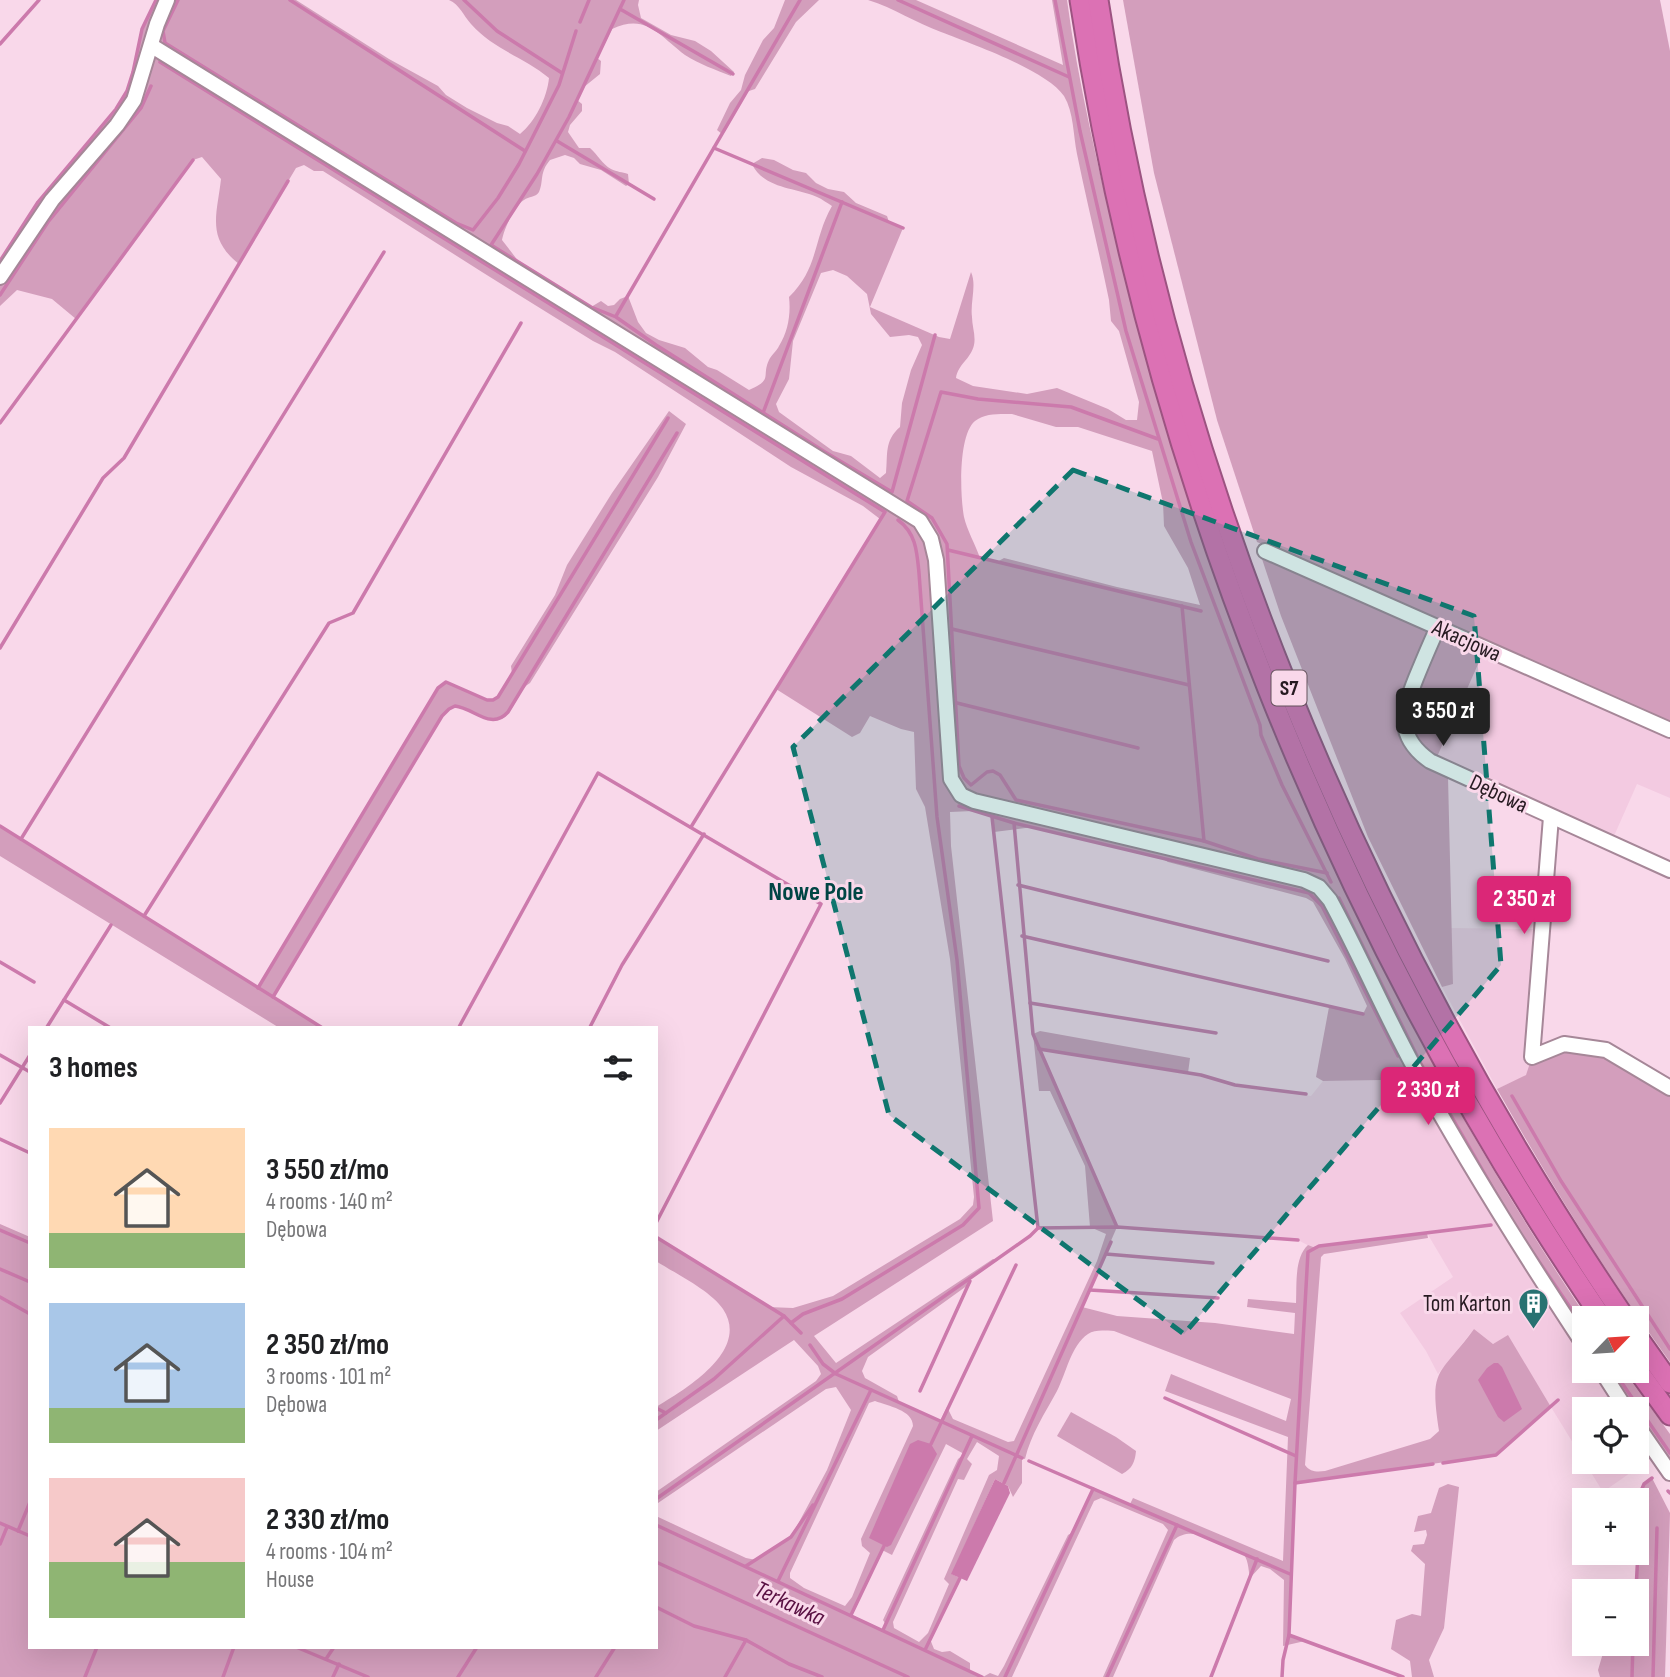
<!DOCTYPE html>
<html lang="en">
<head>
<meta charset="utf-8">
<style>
	:root { --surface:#fff; --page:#f6f6f6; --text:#202124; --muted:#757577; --accent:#db2777 }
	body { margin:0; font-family:"Sofia Sans Condensed",sans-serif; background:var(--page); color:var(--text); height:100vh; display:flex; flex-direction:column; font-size:26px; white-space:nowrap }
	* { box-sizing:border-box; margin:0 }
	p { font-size:23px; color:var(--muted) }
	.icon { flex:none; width:38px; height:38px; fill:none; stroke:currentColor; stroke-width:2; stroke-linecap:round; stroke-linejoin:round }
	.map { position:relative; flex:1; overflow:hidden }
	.details { position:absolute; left:28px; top:1026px; width:630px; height:623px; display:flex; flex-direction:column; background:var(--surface); border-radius:0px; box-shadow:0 7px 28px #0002 }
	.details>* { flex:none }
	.needle { width:46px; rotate:65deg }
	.tools { position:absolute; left:1572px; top:1306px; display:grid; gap:14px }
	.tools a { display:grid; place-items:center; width:77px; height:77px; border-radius:0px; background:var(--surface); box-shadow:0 7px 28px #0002; font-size:35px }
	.price { position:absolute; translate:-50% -60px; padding:0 16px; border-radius:7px; background:var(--accent); color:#fff; font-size:23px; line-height:46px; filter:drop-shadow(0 2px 4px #0008) }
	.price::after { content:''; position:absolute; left:50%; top:42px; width:21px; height:16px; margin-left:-10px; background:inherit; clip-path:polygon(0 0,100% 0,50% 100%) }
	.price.selected { background:#222; color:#fff }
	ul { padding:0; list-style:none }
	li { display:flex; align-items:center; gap:21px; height:175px; padding:0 21px }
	li span { display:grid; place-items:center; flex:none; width:196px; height:140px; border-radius:0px; color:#555 }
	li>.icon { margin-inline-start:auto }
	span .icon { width:84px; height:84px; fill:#fffc; stroke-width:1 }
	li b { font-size:30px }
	h2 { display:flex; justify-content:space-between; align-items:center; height:84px; padding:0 21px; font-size:30px }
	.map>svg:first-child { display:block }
	.built { fill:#f3cae1 }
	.green { fill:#d39ebc; fill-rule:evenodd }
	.water { fill:#cc7aac }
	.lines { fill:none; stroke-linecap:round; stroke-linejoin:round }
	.stream { stroke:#cc7aac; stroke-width:3.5 }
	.minor-casing { stroke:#a68798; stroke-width:18 }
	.highway-casing { stroke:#9c5381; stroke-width:23 }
	.minor { stroke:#fff; stroke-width:14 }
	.highway { stroke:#dc71b4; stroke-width:19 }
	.marked { fill:#0f766e; fill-opacity:0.2; stroke:#0f766e; stroke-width:5; stroke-dasharray:14 9; stroke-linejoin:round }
	.labels { text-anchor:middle; stroke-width:6; stroke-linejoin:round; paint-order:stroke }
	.shield { fill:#f9d8ea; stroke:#65535d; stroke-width:2 }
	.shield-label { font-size:21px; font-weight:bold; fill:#261a21 }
	.street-label { font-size:23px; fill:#261a21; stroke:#f9d8ea }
	.poi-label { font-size:23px; fill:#261a21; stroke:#f9d8ea; text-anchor:end }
	.water-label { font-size:24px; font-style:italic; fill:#590f42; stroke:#f9d8ea }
	.quarter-label { font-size:26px; font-weight:bold; fill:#004544; stroke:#f9d8ea }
</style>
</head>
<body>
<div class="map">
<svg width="1670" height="1677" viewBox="0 0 1670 1677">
	<rect width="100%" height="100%" fill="#f9d8ea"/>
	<g class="built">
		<path d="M1483,653l187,82v63l-33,-14 -23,52 -58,-23 -119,-56z"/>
		<path d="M1451,928l82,1 -7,128h6l-3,15 -6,5 -26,12 -55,-102 11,-4z"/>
		<path d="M1039,1049l162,26 34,10 76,11 12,-15 61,-1 30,-13 170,278v25h17l25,39h-42v52h52v-38l21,31 -54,38 -52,-85 -43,-71 -15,8 -19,-15 -36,45 -12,-23 -26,-38 53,-36 -26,-44 -114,15 -15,-8 -181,-13z"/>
	</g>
	<g class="green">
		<path d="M156,0h140l93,59 49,27 8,9 21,13 30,15 11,3 12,8c15,-12 27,-36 29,-56 -25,-21 -55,-28 -78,-54 -8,-9 -11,-19 -22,-24h190l-1,5 3,13 30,17 24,6 16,10 23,21 -3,4c-15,-6 -32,-12 -46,-21 -26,-19 -38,-42 -73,-26l-15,29 4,3 -1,13 -16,13 -7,13 5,4v7l-12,14 -2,7 11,16h11c8,7 12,16 21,21 6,3 11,3 17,5l1,10 -3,2 -25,-16 -21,-6 -6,-6 -9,-3 -15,5c-11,13 -6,21 -11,32 -4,6 -10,4 -15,8 -10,6 -20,29 -22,40l17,22 72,45 10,-6 7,5 6,-1 6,-6 8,-3 10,26 8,11 13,7 26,8 23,19 9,3 32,20c25,-11 12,-13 20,-30 2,-5 8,-9 10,-14 9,-14 12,-32 10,-49 30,-29 24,-58 43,-91 -5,-3 -10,-7 -15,-9 -23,-10 -53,-8 -65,-33l10,-6 12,2 19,10 13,3 10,10 12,6 16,3 12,11 31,13 2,6 14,6 -33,79 69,30 11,2 21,-67c6,13 -1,30 1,45 0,9 4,19 2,28 -3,14 -16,19 -18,33l17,8 54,8 30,-6 51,21 18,11h11l2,-18 -20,-71 -8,-10 -2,-21c-10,-49 -22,-97 -32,-146 -4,-19 -3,-41 -13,-58 -18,-26 -92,-52 -123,-64 -25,-9 -47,-24 -73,-32h48l147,65 -11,-65h15c11,83 31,165 50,246 91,381 252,746 470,1072h-3v27l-170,-277 -30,12 -61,1 -7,-4 13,-70 34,7 4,-8 -22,-47 -32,-57 -7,-4 -138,-36 -9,-5 -126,-30 -39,5 -2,-15 -19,-6 -23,1 1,34 42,375 -179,115 22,27 157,-104 5,1 -27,18 -3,7 -100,72 -6,14 3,7 32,18 2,6 41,19 7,-14 6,12 55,23 6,-1 83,-180 9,-27 -16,-7 -5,-61 -35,-75h-11l-6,-57 7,-3 150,27 -2,15 -149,-23 78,177 -35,80 35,9 98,7 79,11 1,-21 -48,-6 1,-8 48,4c1,-18 -2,-45 12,-58l5,2 114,-14 1,5 -104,16 -3,3 -16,208c5,7 12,7 20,6l105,-32 9,-8c-10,-65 0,-54 35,-102l19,15 15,-9 43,72 -55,48 -201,28 -6,152 16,6 -22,5 1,-66 -14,-11 -9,-3 -11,12c-2,-9 -1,-20 -9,-26 -4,-3 -11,-4 -15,-6 -16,-7 -36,-20 -52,-6l-61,137h-10l65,-147 -5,-6 -62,-26 -7,3 -82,176h-29l7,-4 8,3 6,-10 64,-131 5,-3 20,-43 37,15 3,-6 150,63 5,-124 -123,-46 6,-17 115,47 5,-22 -177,-68c-8,0 -19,-2 -26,3 -17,11 -22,40 -31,57 -12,22 -26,43 -32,68l-3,-1v25l-9,14 -5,-11 -13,-7 -43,95 8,4 -30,61 4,10 8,3 8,-1 20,12v8l12,6h-982v-453l30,13v410h626v-131l90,42 10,2 35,-23 36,-67 24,-60 -15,-23 -10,2 -168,114 -2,4v-15l160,-111 5,-7 -3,-8 -24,-26 -138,91v-24c28,-17 95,-56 67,-98 -13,-19 -47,-35 -67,-48v-24l112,70 25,1 40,-12 127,-77 13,-14 1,-8 -24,-238 -25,-152 -9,-18 -2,-57 -13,-3 -31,-13 -10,17 -8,4 -76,-48 104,-170 -17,-13 -72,-39 -176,-115 -22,-11 -111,-69 -159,-101h-9l-10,-6 -8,3 -57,96c-33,-26 -22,-49 -18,-85l-19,-22 -9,3 -117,159 -24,-20 -35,-9 -17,16v-45l38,-59 78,-94 11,-17 6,-19 9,-43zM833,270l14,6 20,18 4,20 19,23 19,-2 9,2 4,8 -11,25 -9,33 -2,24c-16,14 -12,27 -14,46l-6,5 -29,-22 -18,-5 -54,-39 -3,-8 13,-25 4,-38 28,-68zM1012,414l44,13h22l74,24 11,52 1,23 24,42 12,37 -83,-18 -113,-29 -7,4 -17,-4c-5,-14 -13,-28 -16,-41 -4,-21 -6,-82 11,-96 10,-8 25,-7 37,-7zM875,1401c13,5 38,9 38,25l-52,113 1,7 8,7 -18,44 -7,9 -41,-18 -14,-10v-5l79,-170zM977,1442l22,14 -2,14 -8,5 -45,104 5,5 -21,49 -9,9 -25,-14 -1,-6 65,-143 6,1 8,-16 -5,-5zM946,1444l18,10 -6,5 -75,161 3,5 -3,5 -31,-15 30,-65 10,5z"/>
		<path d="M785,0h34l-23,22 -41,67 -9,3 -24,42 -5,-4 13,-27 11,-13 4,-15 18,-35 11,-12z"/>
		<path d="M1123,0h537l10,51v673l-413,-182 -40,-122 -63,-247z"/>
		<path d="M669,411l17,13 -28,53 -128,206c-14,7 -16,34 -32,37 -15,3 -29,-12 -43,-14l-6,3 -7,7 -169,281 48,30h-43l-278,-171v-30l258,161 180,-299 8,-6 41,18c13,0 19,-16 25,-26l-1,-8 44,-71 12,-30 45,-72z"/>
		<path d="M1261,556l170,73c-17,37 -57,96 -16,130 9,8 22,13 33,18l5,207 -11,3 -74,-150 -87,-221z"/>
		<path d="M1441,634l42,19 -46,104c-16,-6 -28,-27 -28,-45 1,-12 26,-63 32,-78z"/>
		<path d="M1565,1050l41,6 64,39v267c-63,-87 -120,-179 -173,-273l29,-14 6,-18z"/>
		<path d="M1601,1370h22l47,64v39l-34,-49v-15h-10z"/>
		<path d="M1071,1412l45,25 20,14c-1,11 -4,18 -14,23l-65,-38z"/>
		<path d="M1652,1478l18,35 -5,164h-65l-2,-7 8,-27h30v-52l5,-100 3,-7z"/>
		<path d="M1448,1484l11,3 -15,141 -15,32 5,17h-22l-2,-16 -19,-12 5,-29 16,-6 9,2 4,-52 -14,-13 2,-6 11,-1 3,-9 -1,-5 -12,2 4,-16 13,-3 8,-25z"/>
	</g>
	<g class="water">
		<path d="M1494,1363h4l4,4 20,42 -18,13 -6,-5 -20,-37 9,-12z"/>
		<path d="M918,1440l13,4 6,10 -46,91 -4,2 -18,-9 41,-94z"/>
		<path d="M995,1479l13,7 2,7 -43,88 -16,-7z"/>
	</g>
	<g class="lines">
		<g class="stream">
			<path d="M178,0l-15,31 2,12 291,180 17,7 25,-32 21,-34 40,-79 17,-54"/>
			<path d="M290,0l235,151"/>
			<path d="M464,0l33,31 65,42"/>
			<path d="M624,0l-55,117 -32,57 -46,71 100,62 25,10 40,28 169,107 67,40 43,-157"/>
			<path d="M898,0l171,77"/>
			<path d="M1055,0l25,131 46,200 65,211 69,183 1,10 21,50 49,97"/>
			<path d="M620,9l113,65"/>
			<path d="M580,22l9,-22"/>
			<path d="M0,44l39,-44"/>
			<path d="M160,62l725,450 -194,315"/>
			<path d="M557,141l97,58"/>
			<path d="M714,148l189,80"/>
			<path d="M0,261l38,-59 78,-93 11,-18 6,-19 9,-43 14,-29"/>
			<path d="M0,295l48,-73 93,-114 10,-22"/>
			<path d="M616,316l184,-316"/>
			<path d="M763,413l79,-211"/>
			<path d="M0,423l193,-263"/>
			<path d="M1158,439l-87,-32 -93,-8 -37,-7 -34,109 25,17 15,26 12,222 5,12 7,7 16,-13 6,-1 7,4 16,25 188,41 54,18 69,14"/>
			<path d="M948,550l253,61"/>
			<path d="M1182,606l22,235"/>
			<path d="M952,629l237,56"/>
			<path d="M0,648l103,-170 21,-20 164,-277"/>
			<path d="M957,703l181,45"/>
			<path d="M959,806l55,17 295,70 13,13 76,150"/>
			<path d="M992,817l46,411 79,-1 181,13"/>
			<path d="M1014,823l19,211 84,193"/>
			<path d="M0,826l321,201"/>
			<path d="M21,839l363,-587"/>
			<path d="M1018,885l310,76"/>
			<path d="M1339,898l82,166 85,147"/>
			<path d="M144,916l185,-293 24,-10 168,-290"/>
			<path d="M1022,936l341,78"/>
			<path d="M0,962l34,20"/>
			<path d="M258,988l180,-300 8,-6 41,18h6l5,-3 170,-279"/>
			<path d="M273,997l169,-281 7,-7 6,-3c19,2 36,25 53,6l169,-279"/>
			<path d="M64,1000l45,27"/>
			<path d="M1030,1003l186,30"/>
			<path d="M47,1027l64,-102"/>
			<path d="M459,1027l139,-254 223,131 -165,319"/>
			<path d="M590,1027l32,-62 82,-131"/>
			<path d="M1039,1049l162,26 34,10 71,9"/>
			<path d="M0,1055l30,17"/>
			<path d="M1512,1096l49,85 109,168"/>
			<path d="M0,1103l30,-48"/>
			<path d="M0,1139l30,14"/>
			<path d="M0,1230l30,13"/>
			<path d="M1519,1232l65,96"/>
			<path d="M656,1237l128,79 17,17"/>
			<path d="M1106,1254l107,9"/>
			<path d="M0,1269l30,13"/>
			<path d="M1090,1290l128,8"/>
			<path d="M0,1297l30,17"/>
			<path d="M791,1323l12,-9 39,-15 121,-74 16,-17 -22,-248 -20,-143 -18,-244c-2,-21 -3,-40 -21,-53"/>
			<path d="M810,1345l13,19 13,10 186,84"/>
			<path d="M1613,1370l57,83"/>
			<path d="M1585,1380l6,-5"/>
			<path d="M920,1391l50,-110"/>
			<path d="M1165,1398l131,58"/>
			<path d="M656,1408l10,5"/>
			<path d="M656,1420l58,-41 70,-63"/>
			<path d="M931,1444l85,-179"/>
			<path d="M1029,1461l261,113"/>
			<path d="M1443,1463l53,-8 62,-55"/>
			<path d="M1004,1483l107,-241"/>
			<path d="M1295,1483l138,-19"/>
			<path d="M1668,1491l2,2"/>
			<path d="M656,1499l374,-263 8,-8"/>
			<path d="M0,1523l30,13"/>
			<path d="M656,1525l326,152"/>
			<path d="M18,1531l12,-29"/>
			<path d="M0,1544l7,-17"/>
			<path d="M656,1562l252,115"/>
			<path d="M746,1566l45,-29 22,-32"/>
			<path d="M778,1581l93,-191"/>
			<path d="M1636,1591l5,-100 3,-7 8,-6"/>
			<path d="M656,1607l38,19 52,14 43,24 33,13"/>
			<path d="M851,1615l33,-69"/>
			<path d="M883,1630l89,-194"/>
			<path d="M296,1647l72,30"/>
			<path d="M925,1650l35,-72"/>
			<path d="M326,1659l8,-12"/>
			<path d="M85,1677l12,-30"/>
			<path d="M223,1677l11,-30"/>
			<path d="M333,1677l6,-13"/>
			<path d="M458,1677l19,-30"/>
			<path d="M596,1677l19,-30"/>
			<path d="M725,1677l21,-37"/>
			<path d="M1005,1677l88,-188"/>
			<path d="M1107,1677l70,-152"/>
			<path d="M1211,1677l46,-118"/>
			<path d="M1282,1677l1,-17 6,-25"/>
			<path d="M1403,1677l-114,-42 6,-152 13,-231 11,-6 172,-21"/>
			<path d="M1632,1677l1,-34"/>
			<path d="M1653,1677l4,-149"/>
		</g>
		<defs>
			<g id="minor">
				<path d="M152,46l768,475 11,18 5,21 15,219 10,16 13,6 330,79 15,7 11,13c30,55 54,112 84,167 52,95 110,187 170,278"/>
				<path d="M0,277l52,-77 65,-75 17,-25 23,-76 10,-24"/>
				<path d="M1265,551l405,179"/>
				<path d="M1438,627c-8,17 -15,34 -22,51 -14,35 -20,59 14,83l240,109"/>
				<path d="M1551,817l-19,240 32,-13 42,6 64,38"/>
				<path d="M1601,1370l25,39"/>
				<path d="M1636,1424l34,49"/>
			</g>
			<g id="highway">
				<path d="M1080,0c71,469 255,926 522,1318"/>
				<path d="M1098,0c70,469 261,926 527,1318"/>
				<path d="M1636,1335l34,48"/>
				<path d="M1636,1368l34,47"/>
			</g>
		</defs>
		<use href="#minor" class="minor-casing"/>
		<use href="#highway" class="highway-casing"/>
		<use href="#minor" class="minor"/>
		<use href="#highway" class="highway"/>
	</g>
	<path class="marked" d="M1073,470l401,146 27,349 -317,369 -295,-219 -96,-368z"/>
	<defs>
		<symbol id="building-pin" viewBox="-11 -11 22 30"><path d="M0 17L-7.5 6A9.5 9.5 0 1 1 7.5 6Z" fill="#287271" stroke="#f9d8ea"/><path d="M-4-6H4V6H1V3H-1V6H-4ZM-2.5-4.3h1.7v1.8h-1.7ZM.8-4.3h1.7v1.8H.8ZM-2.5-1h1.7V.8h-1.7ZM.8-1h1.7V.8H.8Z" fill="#fff"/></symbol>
	</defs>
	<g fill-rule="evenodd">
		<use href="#building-pin" x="1516" y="1286" width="35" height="47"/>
	</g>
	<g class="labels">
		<rect class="shield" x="1271.5" y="670.5" width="35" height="35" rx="5"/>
		<g class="shield-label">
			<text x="1289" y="695">S7</text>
		</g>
		<g class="street-label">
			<text transform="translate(1467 640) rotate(24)" y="8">Akacjowa</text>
			<text transform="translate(1499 793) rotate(25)" y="8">Dębowa</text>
		</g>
		<g class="poi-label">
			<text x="1511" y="1311">Tom Karton</text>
		</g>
		<g class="water-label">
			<text transform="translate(790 1603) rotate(25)" y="8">Terkawka</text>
		</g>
		<g class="quarter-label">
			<text x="816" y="900">Nowe Pole</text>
		</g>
	</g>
</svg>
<div class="tools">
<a><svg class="needle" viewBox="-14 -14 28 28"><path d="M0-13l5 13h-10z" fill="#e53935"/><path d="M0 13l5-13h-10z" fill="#757577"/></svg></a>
<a><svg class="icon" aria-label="locate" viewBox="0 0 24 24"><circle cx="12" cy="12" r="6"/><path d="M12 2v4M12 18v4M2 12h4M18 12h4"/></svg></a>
<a>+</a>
<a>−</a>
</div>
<b class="price selected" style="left:1443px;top:748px">3 550 zł</b>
<b class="price" style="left:1524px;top:936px">2 350 zł</b>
<b class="price" style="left:1428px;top:1127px">2 330 zł</b>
<section class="details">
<h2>3 homes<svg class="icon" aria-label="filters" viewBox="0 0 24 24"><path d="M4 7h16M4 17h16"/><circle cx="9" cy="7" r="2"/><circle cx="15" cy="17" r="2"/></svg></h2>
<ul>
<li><span style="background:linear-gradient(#ffd9b3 75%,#8fb573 0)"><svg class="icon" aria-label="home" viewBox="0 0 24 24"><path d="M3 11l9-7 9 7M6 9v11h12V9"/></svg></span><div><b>3 550 zł/mo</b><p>4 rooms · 140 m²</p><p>Dębowa</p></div></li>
<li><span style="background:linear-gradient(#a9c7e8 75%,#8fb573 0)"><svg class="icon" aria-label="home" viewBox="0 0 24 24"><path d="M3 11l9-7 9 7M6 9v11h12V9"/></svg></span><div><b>2 350 zł/mo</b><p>3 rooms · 101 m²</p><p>Dębowa</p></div></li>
<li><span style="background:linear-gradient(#f6c9c9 60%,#8fb573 0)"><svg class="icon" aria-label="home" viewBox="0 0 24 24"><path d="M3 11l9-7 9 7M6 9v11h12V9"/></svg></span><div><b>2 330 zł/mo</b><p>4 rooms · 104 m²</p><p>House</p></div></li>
</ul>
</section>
</div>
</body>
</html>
